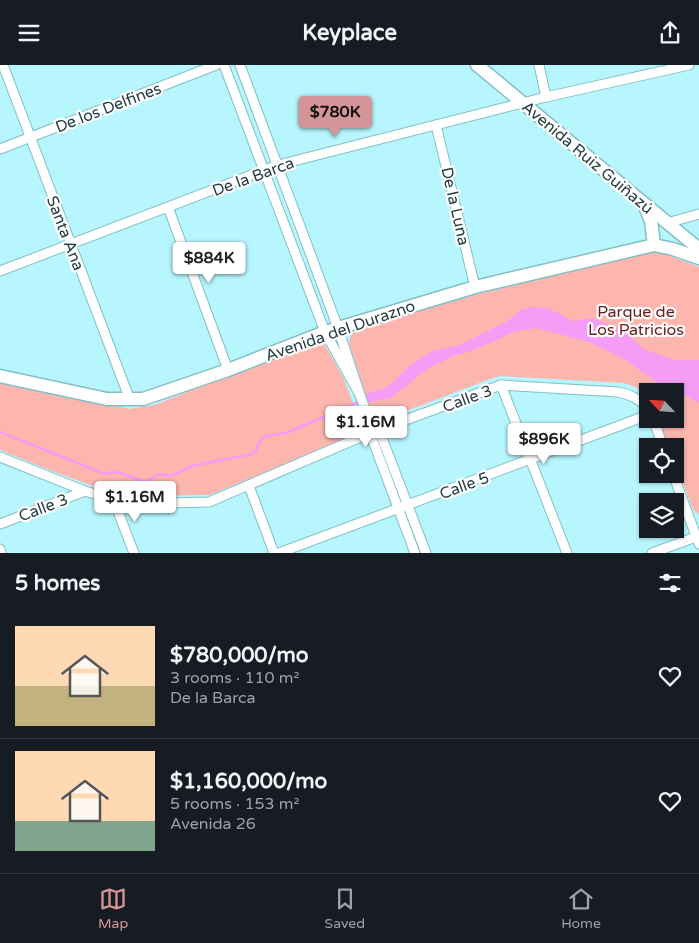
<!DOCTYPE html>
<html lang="en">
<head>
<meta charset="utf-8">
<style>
	:root { --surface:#171b24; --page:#242831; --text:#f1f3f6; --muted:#9ea1a6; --line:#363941; --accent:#d59598 }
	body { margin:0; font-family:"Varela Round",sans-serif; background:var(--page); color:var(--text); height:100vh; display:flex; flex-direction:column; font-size:19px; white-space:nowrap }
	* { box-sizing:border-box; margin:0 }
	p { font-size:16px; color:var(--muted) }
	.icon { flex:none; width:28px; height:28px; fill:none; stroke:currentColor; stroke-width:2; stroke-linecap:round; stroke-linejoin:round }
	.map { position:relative; height:488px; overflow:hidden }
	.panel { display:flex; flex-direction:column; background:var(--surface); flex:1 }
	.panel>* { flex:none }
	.needle { width:32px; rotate:295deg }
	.controls { position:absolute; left:639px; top:318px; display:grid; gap:10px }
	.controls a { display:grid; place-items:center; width:45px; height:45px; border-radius:0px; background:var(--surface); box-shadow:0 1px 4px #0004; font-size:25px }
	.price { position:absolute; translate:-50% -42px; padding:0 11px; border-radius:5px; background:#fff; color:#222; font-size:16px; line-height:32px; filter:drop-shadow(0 1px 2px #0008) }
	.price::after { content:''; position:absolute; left:50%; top:30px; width:15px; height:11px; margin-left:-8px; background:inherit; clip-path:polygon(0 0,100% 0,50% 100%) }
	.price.selected { background:var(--accent); color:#111 }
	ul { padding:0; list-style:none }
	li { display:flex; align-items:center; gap:15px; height:125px; padding:0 15px }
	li+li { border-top:1px solid var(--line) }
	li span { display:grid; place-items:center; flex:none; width:140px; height:100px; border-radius:0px; color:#555 }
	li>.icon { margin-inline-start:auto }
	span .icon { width:60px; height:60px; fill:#fffc; stroke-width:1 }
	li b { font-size:21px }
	h2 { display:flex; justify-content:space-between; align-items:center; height:60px; padding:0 15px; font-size:21px }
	header { display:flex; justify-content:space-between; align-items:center; height:65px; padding:0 15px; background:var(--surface); font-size:22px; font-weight:700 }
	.dock { display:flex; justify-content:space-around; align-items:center; height:70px; border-top:1px solid var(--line); background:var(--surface); font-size:14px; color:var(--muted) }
	.dock a { display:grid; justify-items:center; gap:2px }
	.dock .selected { color:var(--accent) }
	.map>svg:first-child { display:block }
	.green { fill:#fcb6ae }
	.water { fill:#f49cf6 }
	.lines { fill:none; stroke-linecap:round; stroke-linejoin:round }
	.stream { stroke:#f49cf6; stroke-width:2.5 }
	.street-casing { stroke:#82bfc7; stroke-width:11 }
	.secondary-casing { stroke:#82bfc7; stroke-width:15 }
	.street { stroke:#fff; stroke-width:9 }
	.secondary { stroke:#fff; stroke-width:12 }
	.labels { text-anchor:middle; stroke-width:4.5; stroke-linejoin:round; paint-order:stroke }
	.street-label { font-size:16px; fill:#253e41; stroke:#fff }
	.park-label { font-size:16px; fill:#681a18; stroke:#fff }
</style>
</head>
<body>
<header><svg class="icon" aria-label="menu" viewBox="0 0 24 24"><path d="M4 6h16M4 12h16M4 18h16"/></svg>Keyplace<svg class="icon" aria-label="share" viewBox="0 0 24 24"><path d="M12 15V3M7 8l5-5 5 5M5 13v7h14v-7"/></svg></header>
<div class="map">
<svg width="699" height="488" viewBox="0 0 699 488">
	<rect width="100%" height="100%" fill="#b7f6fe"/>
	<g class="green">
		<path d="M649,187h11l39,15v248l-6,-6 -18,-47v-16h-6l-11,-27h17v-28h-27l-1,10 -11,-14 -13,-4 -122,-7 -11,3 -107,41 -8,-1 -11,-28 -15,-48 2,-8 14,-13z"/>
		<path d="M324,278l20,36 20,53 -155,63 -89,1 -68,-25 -52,-21v-69l129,28 25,-4 156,-61z"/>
	</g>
	<path class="water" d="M531,242c22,0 24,5 42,14l19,-3 31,12 20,19 32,11h24v43l-14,-8 -14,-5 -17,-10 -32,-22 -16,-8 -17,-8 -53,-14 -23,4 -18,9 -30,12 -12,3 -26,13 -35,28 -10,3 -34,6 21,-13 14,-4 8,-5 22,-21 13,-8 9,-5 22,-4 15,-7 36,-18 13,-11z"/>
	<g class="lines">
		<path class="stream" d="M0,367l105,42 8,-2 7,1 26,9 14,-8 11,2 21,-10 60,-12 3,-2 5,-11 5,-5 21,-3 64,-27"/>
		<defs>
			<g id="street">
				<path d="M3,0l127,335"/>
				<path d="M224,0l101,267 35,63 -22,-67 -98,-263"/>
				<path d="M539,0l7,32"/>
				<path d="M436,60l39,162"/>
				<path d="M0,84l216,-84"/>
				<path d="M168,142l60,163"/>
				<path d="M667,158l32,-9"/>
				<path d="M0,206l278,-106 268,-68 143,-32"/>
				<path d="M501,320l66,168"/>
				<path d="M360,330l7,19 3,19 45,120"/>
				<path d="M367,349l12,16 47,123"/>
				<path d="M653,354l10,27"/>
				<path d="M0,392l85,34 42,13 82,-2 161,-69 131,-48 117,7c13,3 22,7 30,17"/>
				<path d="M673,409l26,70"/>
				<path d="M249,421l25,67"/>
				<path d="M114,436l20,52"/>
				<path d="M0,459l85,-33"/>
				<path d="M0,484l1,4"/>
				<path d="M279,488l369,-138"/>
				<path d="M652,488l44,-16"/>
			</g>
			<g id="secondary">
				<path d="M477,0l222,184"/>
				<path d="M644,139l7,17 3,24"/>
				<path d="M0,311l107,23h36l85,-29 97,-38 150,-45 179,-42 19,4 26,9"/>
			</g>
		</defs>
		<use href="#street" class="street-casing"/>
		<use href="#secondary" class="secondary-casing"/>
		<use href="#street" class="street"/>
		<use href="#secondary" class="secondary"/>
	</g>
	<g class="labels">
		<g class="street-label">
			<text transform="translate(108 42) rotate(-21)" y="6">De los Delfines</text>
			<text transform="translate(588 92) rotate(40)" y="6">Avenida Ruiz Guiñazú</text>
			<text transform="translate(253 111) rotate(-20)" y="6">De la Barca</text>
			<text transform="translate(456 141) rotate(77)" y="6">De la Luna</text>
			<text transform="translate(66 168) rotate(69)" y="6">Santa Ana</text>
			<text transform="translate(340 265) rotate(-19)" y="6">Avenida del Durazno</text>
			<text transform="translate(467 333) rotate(-20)" y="6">Calle 3</text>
			<text transform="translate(464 420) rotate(-20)" y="6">Calle 5</text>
			<text transform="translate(43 442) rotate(-21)" y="6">Calle 3</text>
		</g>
		<g class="park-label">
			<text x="636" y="252">Parque de<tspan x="636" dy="18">Los Patricios</tspan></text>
		</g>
	</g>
</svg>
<div class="controls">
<a><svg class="needle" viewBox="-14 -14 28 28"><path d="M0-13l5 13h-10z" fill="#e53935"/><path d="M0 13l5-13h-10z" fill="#9ea1a6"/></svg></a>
<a><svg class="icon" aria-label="locate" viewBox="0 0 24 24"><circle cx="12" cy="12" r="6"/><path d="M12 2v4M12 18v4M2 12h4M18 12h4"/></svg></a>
<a><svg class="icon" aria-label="layers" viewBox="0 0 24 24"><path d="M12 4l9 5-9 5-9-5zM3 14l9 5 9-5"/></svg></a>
</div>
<b class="price selected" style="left:335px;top:73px">$780K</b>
<b class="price" style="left:209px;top:219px">$884K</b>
<b class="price" style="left:366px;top:383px">$1.16M</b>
<b class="price" style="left:544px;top:400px">$896K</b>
<b class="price" style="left:135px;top:458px">$1.16M</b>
</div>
<section class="panel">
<h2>5 homes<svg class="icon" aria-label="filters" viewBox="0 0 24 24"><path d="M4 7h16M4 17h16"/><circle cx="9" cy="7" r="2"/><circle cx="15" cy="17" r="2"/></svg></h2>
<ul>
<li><span style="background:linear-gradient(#ffd9b3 60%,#c2b280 0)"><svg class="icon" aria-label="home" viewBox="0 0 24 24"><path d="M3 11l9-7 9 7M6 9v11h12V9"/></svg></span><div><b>$780,000/mo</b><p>3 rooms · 110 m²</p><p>De la Barca</p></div><svg class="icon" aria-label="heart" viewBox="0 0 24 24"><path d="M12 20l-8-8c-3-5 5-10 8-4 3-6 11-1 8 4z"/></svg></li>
<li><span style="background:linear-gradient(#ffd9b3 70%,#7fa58c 0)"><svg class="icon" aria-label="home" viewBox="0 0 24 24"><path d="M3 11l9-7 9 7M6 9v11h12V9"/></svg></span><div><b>$1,160,000/mo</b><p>5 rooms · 153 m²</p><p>Avenida 26</p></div><svg class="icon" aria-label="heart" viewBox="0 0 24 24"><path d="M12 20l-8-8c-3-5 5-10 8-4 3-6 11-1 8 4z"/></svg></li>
</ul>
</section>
<nav class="dock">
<a class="selected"><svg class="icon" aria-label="map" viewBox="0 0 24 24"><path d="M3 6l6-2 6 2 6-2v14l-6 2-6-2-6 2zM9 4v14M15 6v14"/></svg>Map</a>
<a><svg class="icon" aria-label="saved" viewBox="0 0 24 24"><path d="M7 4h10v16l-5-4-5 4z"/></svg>Saved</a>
<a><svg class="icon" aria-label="home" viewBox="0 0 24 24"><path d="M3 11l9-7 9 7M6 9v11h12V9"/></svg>Home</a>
</nav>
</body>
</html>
